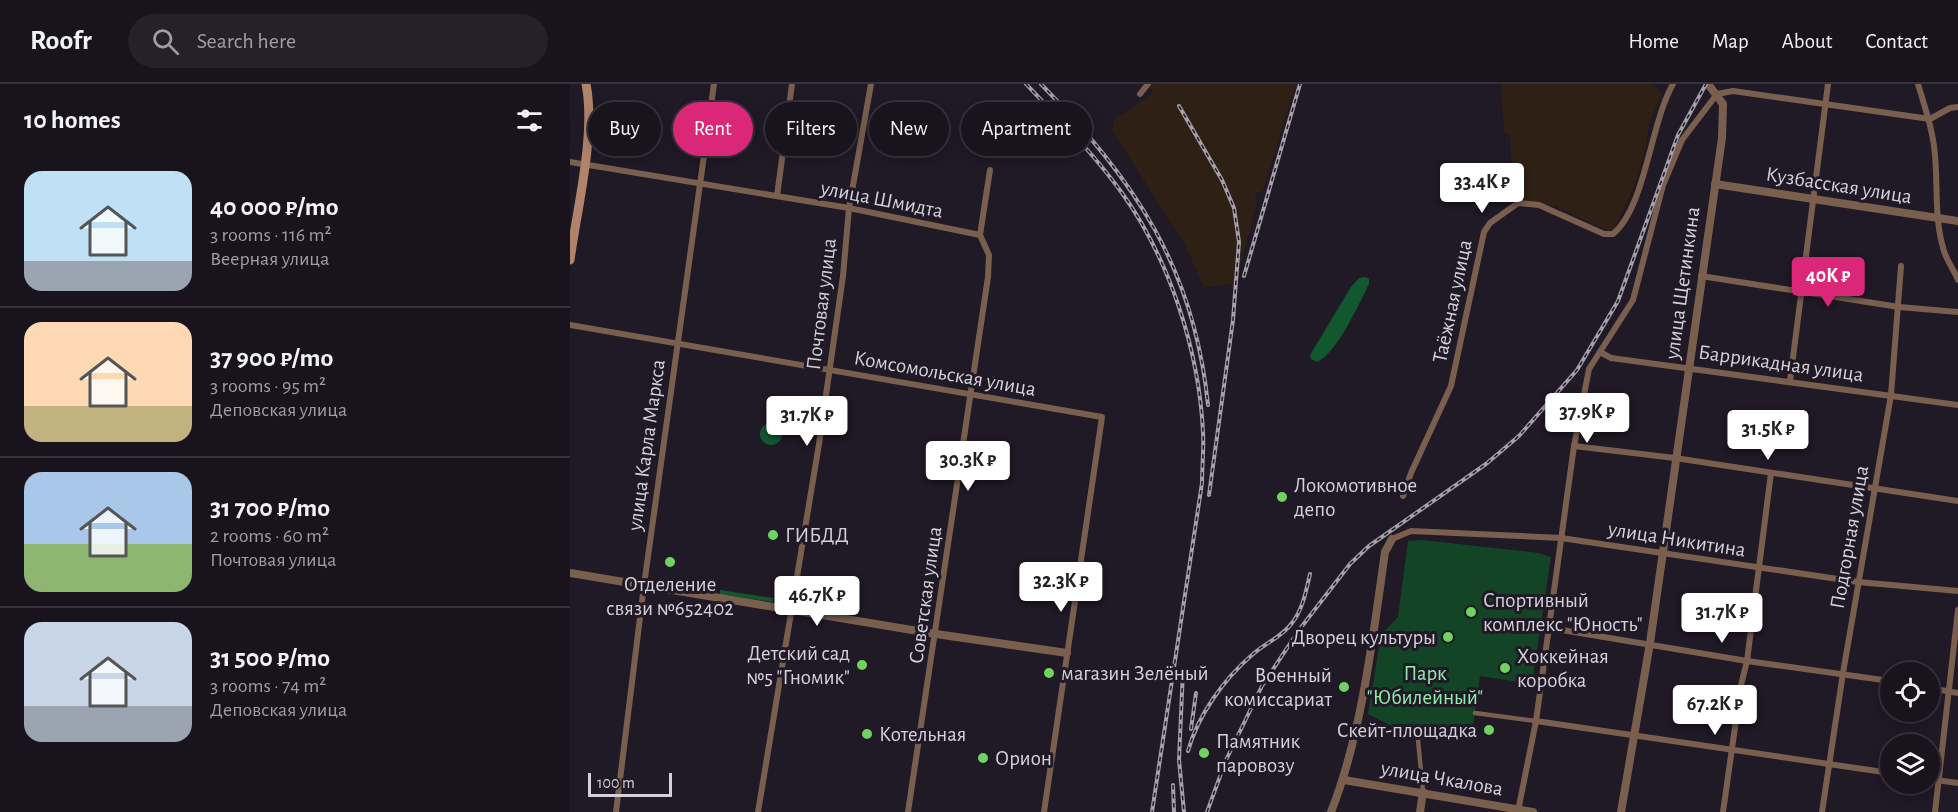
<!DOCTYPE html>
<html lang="en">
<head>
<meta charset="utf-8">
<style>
	:root { --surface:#18131c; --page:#252029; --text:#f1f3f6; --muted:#9f9ea3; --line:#36323b; --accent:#db2777 }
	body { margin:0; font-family:"Alegreya Sans",sans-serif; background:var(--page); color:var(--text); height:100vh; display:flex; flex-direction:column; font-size:22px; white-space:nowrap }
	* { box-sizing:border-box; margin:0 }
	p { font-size:20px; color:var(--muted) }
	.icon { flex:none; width:33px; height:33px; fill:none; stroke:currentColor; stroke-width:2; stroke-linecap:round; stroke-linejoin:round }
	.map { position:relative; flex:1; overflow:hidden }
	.side { display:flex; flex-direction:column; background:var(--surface); width:570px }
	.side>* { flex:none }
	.hud { position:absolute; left:18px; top:18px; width:570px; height:54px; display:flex; gap:12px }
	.fabs { position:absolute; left:1310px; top:578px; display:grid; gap:12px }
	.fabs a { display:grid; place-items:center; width:60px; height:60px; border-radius:50%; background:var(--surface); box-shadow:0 3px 15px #0003,0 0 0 2px var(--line); font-size:30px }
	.scale { position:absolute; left:18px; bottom:15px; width:84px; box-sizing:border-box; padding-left:6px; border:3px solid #d5d1da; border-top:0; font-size:16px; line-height:21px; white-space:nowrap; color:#d5d1da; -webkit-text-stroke:4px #201926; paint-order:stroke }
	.price { position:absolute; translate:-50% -51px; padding:0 14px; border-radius:6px; background:#fff; color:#222; font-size:20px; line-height:39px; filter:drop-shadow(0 2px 3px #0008) }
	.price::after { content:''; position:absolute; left:50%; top:36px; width:18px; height:14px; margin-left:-9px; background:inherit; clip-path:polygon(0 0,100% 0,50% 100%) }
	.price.on { background:var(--accent); color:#fff }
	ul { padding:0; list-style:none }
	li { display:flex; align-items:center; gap:18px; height:150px; padding:0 24px }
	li+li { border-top:2px solid var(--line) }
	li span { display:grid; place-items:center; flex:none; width:168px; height:120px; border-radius:18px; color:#555 }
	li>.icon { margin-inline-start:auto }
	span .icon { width:72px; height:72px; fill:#fffc; stroke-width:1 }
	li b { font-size:26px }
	h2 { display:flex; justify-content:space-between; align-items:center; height:72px; padding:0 24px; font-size:26px }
	.chip { padding:0 21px; border-radius:27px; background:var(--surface); box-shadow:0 3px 15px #0003,0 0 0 2px var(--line); font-size:21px; line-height:54px }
	.chip.on { background:var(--accent); color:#fff }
	header { display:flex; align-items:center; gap:36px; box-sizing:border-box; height:84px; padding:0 30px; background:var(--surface); border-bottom:2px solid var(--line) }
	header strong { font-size:28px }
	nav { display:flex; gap:33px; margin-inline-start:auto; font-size:21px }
	.search { width:420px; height:54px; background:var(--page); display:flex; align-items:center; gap:15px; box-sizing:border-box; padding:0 21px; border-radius:33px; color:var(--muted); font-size:22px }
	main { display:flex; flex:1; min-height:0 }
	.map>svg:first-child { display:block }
	.industrial { fill:#2f2015 }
	.green { fill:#134426 }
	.forest { fill:#11582f }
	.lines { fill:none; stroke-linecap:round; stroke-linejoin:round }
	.pedestrian { stroke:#7a5f4f; stroke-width:4.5 }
	.minor { stroke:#7a5f4f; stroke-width:6 }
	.tertiary { stroke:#7a5f4f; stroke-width:8 }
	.secondary { stroke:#b0846b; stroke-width:9 }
	.rail-casing { stroke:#a49fa9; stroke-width:4 }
	.rail { stroke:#201926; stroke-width:1.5; stroke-dasharray:4.5; stroke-linecap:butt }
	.poi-dot { fill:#6ed360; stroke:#201926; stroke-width:2 }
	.labels { text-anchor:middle; stroke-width:6; stroke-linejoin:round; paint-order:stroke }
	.street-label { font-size:21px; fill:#d5d1da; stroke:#201926 }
	.poi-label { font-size:21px; fill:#d5d1da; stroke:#201926; text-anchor:start }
	.park-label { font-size:21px; fill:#90ecad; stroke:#201926 }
</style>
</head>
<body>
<header>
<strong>Roofr</strong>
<div class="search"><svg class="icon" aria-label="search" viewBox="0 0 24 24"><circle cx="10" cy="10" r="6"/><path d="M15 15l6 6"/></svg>Search here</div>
<nav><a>Home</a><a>Map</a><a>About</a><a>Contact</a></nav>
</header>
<main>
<section class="side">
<h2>10 homes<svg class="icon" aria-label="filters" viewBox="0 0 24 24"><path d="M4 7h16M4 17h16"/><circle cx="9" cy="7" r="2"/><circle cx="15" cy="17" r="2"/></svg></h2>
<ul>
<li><span style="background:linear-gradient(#bfe0f5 75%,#9aa5b1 0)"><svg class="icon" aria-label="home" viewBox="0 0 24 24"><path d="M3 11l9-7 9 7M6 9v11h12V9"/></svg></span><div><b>40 000 ₽/mo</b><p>3 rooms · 116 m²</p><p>Веерная улица</p></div></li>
<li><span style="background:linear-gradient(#ffd9b3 70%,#c2b280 0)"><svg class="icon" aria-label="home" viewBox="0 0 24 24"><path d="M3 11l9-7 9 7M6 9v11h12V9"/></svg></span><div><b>37 900 ₽/mo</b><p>3 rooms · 95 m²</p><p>Деповская улица</p></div></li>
<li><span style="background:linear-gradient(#a9c7e8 60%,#8fb573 0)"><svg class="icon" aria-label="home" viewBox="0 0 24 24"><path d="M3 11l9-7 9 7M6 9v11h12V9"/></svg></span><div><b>31 700 ₽/mo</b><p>2 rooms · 60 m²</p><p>Почтовая улица</p></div></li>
<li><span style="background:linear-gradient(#c9d6e8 70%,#9aa5b1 0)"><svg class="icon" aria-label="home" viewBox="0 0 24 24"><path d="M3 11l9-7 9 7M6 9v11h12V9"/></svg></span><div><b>31 500 ₽/mo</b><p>3 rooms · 74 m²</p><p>Деповская улица</p></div></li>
</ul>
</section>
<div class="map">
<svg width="1388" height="728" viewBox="0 0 1388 728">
	<rect width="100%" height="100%" fill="#201926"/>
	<g class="industrial">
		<path d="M584,0h142l-33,107 -8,3 2,10 -22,80 -31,3 -19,-42 -73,-115 2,-10 39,-28 -3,-5z"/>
		<path d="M931,0h152l9,9 -13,32 -3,22 -12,40 -20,43 -5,1 -54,-25 -32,-5 -10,-5 -3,-62 -6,-1z"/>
	</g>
	<path class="green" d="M852,456l117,13 12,4 -19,127 -52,-8 -9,64 -19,-2 -34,2 -50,-26 13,-79 17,-18 10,-76z"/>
	<g class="forest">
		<path d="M795,193l4,2v5c-11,21 -31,68 -52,78l-6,-3 -1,-4 41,-68 8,-9z"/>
		<circle cx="201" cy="350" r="11"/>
		<path d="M150,506l53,8v4l-53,-8z"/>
	</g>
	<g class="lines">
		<g class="pedestrian">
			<path d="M905,629l61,8"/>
			<path d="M848,656l5,52"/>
		</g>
		<g class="minor">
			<path d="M1348,0c7,24 15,46 17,71 3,33 -1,64 9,96 3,10 10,19 14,29"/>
			<path d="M570,10l8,-10"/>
			<path d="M0,78l279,46 131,27"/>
			<path d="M207,112l15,-112"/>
			<path d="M1131,192l198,31 59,5"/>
			<path d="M0,241l532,92 -58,395"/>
			<path d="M1030,268l11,6 347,47"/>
			<path d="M1220,297l38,-297"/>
			<path d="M1004,362l101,12 283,43"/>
			<path d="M833,412l8,-23 40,-87 33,-154 6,-9 28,-20 21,2 65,29h9c33,-28 37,-110 60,-150"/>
			<path d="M822,455l19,-8 150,7 297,44 100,9"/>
			<path d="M980,544l197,33 143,20"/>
			<path d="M1359,604l29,5"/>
			<path d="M966,637l354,52"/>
			<path d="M1359,695l29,4"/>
			<path d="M948,727l18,-90 38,-275 15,-77 44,-69 30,-115 19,-45 35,-46 16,-3 197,28 20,-11 8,-1"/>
			<path d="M46,728l28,-227 70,-501"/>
			<path d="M188,728l61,-368 24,-168 6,-68 22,-124"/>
			<path d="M338,728l80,-535 1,-22 -9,-20 10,-65"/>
			<path d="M1153,728l18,-127 6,-24 24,-188"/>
			<path d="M1252,728l21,-139 48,-278 10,-129"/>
			<path d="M1365,728l23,-202"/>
		</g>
		<g class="tertiary">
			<path d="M1145,100l243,37"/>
			<path d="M0,489l366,61 131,19"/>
			<path d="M774,696l189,32"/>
			<path d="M761,728c31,-78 42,-176 54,-260l7,-13"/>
			<path d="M850,728l3,-20"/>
			<path d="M1051,728l29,-169 72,-505 1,-34 -15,-20"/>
		</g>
		<path class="secondary" d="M0,176c7,-52 26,-125 16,-176"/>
		<defs>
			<g id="rail">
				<path d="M456,0c33,35 68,70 96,109 48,67 77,158 81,239 1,17 -1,34 -1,51l-50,329"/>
				<path d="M471,0c94,97 153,183 167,321"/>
				<path d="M609,22l43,74 12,28 5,34 -6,78 -24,175"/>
				<path d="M674,192l56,-192"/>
				<path d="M613,586l-4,90 5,52"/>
				<path d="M621,645l5,-36"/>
				<path d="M618,667c10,-36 36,-72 64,-96 13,-12 30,-18 40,-32 11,-14 14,-32 18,-49"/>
				<path d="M603,701l1,27"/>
				<path d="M637,728l19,-52 36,-74 37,-56 51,-66 19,-18 117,-82 33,-28 58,-66 41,-69 60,-166 28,-51"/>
			</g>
		</defs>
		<use href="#rail" class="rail-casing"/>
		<use href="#rail" class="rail"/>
	</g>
	<g class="poi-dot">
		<circle cx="712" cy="413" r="6"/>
		<circle cx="203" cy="451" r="6"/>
		<circle cx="100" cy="478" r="6"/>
		<circle cx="901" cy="528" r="6"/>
		<circle cx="878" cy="553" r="6"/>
		<circle cx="292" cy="581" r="6"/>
		<circle cx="935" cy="584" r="6"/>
		<circle cx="479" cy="589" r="6"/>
		<circle cx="774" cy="603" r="6"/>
		<circle cx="919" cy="646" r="6"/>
		<circle cx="297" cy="650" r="6"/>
		<circle cx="634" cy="669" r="6"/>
		<circle cx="413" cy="674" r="6"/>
	</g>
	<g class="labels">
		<g class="street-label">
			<text transform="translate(1269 101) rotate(9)" y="7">Кузбасская улица</text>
			<text transform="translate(312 115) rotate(11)" y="7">улица Шмидта</text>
			<text transform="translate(1112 199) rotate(-82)" y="7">улица Щетинкина</text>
			<text transform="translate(882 217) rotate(-78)" y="7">Таёжная улица</text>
			<text transform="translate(251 220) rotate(-83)" y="7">Почтовая улица</text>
			<text transform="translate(1211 279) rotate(8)" y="7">Баррикадная улица</text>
			<text transform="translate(375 289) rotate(10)" y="7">Комсомольская улица</text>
			<text transform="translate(76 361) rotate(-82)" y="7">улица Карла Маркса</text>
			<text transform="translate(1279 453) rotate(-80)" y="7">Подгорная улица</text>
			<text transform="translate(1107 455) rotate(9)" y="7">улица Никитина</text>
			<text transform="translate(355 511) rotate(-82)" y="7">Советская улица</text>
			<text transform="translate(872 694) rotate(10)" y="7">улица Чкалова</text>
		</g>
		<g class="poi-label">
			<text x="724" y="408">Локомотивное<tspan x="724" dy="24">депо</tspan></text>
			<text x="215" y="458">ГИБДД</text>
			<text x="100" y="507" text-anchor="middle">Отделение<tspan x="100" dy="24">связи №652402</tspan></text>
			<text x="913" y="523">Спортивный<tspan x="913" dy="24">комплекс "Юность"</tspan></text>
			<text x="866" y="560" text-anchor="end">Дворец культуры</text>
			<text x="280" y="576" text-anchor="end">Детский сад<tspan x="280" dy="24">№5 "Гномик"</tspan></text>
			<text x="947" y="579">Хоккейная<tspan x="947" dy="24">коробка</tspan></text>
			<text x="491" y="596">магазин Зелёный</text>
			<text x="762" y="598" text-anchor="end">Военный<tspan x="762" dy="24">комиссариат</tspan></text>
			<text x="907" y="653" text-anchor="end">Скейт-площадка</text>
			<text x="309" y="657">Котельная</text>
			<text x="646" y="664">Памятник<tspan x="646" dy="24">паровозу</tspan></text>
			<text x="425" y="681">Орион</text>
		</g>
		<g class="park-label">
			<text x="855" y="596">Парк<tspan x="855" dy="24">"Юбилейный"</tspan></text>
		</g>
	</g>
</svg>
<div class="fabs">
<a><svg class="icon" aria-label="locate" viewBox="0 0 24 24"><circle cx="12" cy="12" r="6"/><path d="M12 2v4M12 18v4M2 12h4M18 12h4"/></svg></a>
<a><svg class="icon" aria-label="layers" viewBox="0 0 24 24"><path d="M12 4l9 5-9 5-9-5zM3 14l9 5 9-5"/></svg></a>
</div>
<div class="scale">100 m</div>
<b class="price" style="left:912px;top:130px">33.4K ₽</b>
<b class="price on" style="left:1258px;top:224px">40K ₽</b>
<b class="price" style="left:1017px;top:360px">37.9K ₽</b>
<b class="price" style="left:237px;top:363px">31.7K ₽</b>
<b class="price" style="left:1198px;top:377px">31.5K ₽</b>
<b class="price" style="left:398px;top:408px">30.3K ₽</b>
<b class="price" style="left:491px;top:529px">32.3K ₽</b>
<b class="price" style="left:247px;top:543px">46.7K ₽</b>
<b class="price" style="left:1152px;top:560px">31.7K ₽</b>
<b class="price" style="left:1145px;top:652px">67.2K ₽</b>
<div class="hud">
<a class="chip">Buy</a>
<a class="chip on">Rent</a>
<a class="chip">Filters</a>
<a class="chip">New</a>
<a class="chip">Apartment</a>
</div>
</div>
</main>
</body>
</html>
